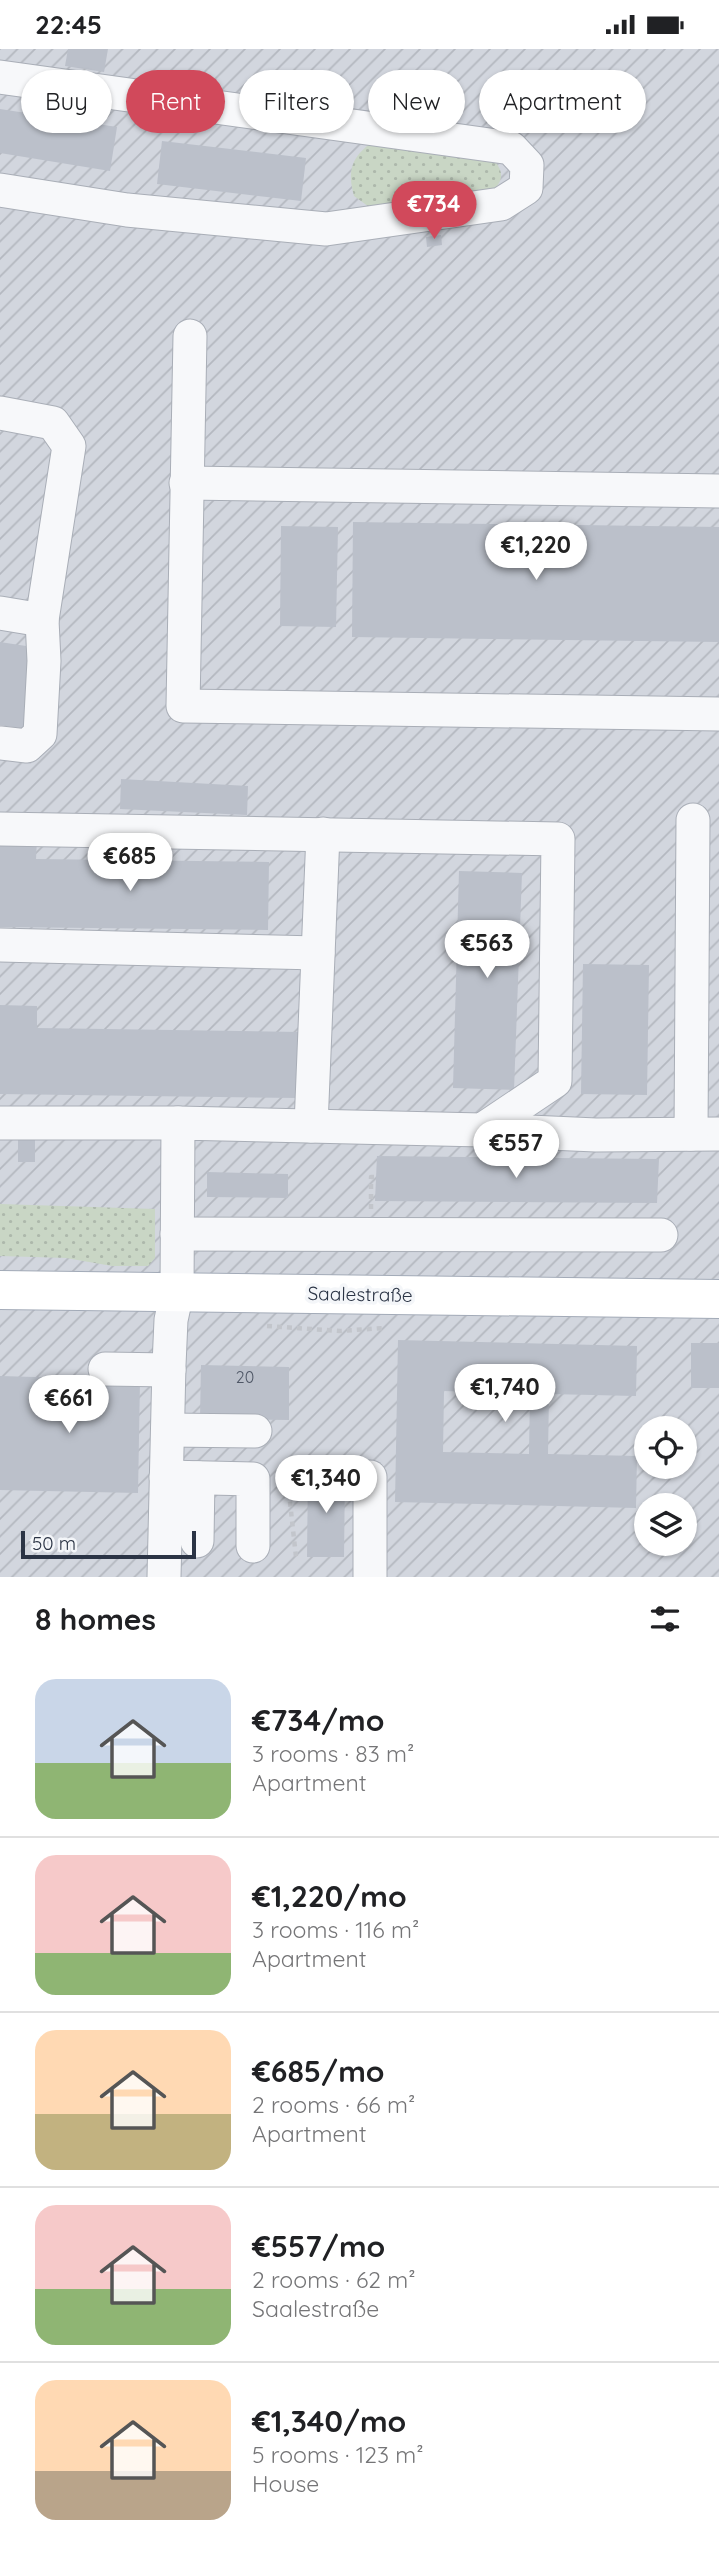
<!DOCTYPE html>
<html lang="en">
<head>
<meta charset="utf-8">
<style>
	:root { --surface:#fff; --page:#f6f6f6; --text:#202124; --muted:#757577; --line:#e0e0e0; --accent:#d1495b }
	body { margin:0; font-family:Quicksand,sans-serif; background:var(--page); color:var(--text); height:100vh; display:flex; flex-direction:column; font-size:26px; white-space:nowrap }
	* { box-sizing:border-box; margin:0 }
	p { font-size:23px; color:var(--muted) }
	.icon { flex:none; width:38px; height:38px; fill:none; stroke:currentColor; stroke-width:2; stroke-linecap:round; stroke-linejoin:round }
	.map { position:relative; height:1528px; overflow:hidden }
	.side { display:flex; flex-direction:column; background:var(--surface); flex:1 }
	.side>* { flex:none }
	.hud { position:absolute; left:21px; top:21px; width:677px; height:63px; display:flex; gap:14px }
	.controls { position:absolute; left:634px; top:1367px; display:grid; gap:14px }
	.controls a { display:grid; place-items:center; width:63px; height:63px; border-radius:50%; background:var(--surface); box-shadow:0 2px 5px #0004; font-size:35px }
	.scale { position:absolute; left:21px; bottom:18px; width:175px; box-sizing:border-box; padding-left:7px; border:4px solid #2b3445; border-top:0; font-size:19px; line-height:24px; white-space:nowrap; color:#2b3445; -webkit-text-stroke:5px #f4f6f9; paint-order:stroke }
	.price { position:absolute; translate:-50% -60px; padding:0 16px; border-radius:24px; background:#fff; color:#222; font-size:23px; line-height:46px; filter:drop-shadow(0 2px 4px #0008) }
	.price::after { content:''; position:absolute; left:50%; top:42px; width:21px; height:16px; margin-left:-10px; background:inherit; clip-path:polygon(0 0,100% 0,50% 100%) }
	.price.on { background:var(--accent); color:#fff }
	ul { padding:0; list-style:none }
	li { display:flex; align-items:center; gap:21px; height:175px; padding:0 35px }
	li+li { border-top:2px solid var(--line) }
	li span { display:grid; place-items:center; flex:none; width:196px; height:140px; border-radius:21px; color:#555 }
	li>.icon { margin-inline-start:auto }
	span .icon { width:84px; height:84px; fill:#fffc; stroke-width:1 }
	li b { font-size:30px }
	h2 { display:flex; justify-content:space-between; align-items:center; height:84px; padding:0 35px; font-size:30px }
	.tag { padding:0 24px; border-radius:32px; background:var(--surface); box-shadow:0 2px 5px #0004; font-size:24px; line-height:63px }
	.tag.on { background:var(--accent); color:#fff }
	.status { display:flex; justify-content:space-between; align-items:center; height:49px; padding:0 35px; background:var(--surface); direction:ltr }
	.status svg { height:19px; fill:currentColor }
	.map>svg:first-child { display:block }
	.industrial { fill:url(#industrial-furrows); fill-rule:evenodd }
	.grass { fill:url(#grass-dots) }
	.building { fill:#bbc0ca; fill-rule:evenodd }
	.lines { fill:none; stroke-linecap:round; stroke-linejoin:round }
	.minor-casing { stroke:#a9aeb7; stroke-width:35 }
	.major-casing { stroke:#a3abb8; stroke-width:40 }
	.path { stroke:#c2c5cb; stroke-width:4.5; stroke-dasharray:5 5; stroke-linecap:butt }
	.minor { stroke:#f7f8fa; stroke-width:33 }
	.major { stroke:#fff; stroke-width:38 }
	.labels { text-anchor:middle; stroke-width:7; stroke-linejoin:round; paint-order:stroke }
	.number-label { font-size:16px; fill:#4f5766 }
	.street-label { font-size:19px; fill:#2b3445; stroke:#f4f6f9 }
</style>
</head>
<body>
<div class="status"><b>22:45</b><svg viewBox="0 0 49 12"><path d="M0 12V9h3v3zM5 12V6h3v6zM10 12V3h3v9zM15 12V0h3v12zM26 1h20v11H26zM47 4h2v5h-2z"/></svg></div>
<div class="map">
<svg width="719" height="1528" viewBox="0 0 719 1528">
	<defs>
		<pattern id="industrial-furrows" width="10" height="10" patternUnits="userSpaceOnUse" patternTransform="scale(1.75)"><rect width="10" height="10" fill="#d2d6de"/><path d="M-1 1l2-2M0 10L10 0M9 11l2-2" fill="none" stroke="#b4b8c0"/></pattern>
		<pattern id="grass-dots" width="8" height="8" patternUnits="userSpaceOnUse" patternTransform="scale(1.75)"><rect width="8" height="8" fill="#c9d6c5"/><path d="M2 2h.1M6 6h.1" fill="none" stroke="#adb8ab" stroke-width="1.8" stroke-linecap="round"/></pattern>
	</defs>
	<rect width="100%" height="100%" fill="#e4e7ec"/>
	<path class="industrial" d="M0,0h719v1528h-719zM646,1379h38v39h-38zM646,1456h38v38h-38z"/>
	<g class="grass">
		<path d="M373,92l117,15c16,16 14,25 -2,40l-116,13 -18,-13c-7,-26 -3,-38 19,-55z"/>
		<path d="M0,1155l155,5v49l-7,8h-36l-46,-8 -66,-2z"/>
	</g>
	<g class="building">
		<path d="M68,0h40l-4,23 -39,-6z"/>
		<path d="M0,60l117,18 -7,44 -110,-18z"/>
		<path d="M162,92l144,17 -5,43 -144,-17z"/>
		<path d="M441,186l1,10 -15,2 -1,-10z"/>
		<path d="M353,473l366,5v115l-367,-5z"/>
		<path d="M281,477l57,1 -2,100 -56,-1z"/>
		<path d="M0,593l39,6 -12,81 -27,-4z"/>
		<path d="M121,730l127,7 -1,29 -127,-6z"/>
		<path d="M0,791h37l-1,19 233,3 -1,68 -268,-3z"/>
		<path d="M459,822l63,2 -8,217 -61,-2z"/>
		<path d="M583,915l66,1 -2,130 -66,-1z"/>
		<path d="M0,956l37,1v22l261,4v66l-298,-4z"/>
		<path d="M35,1088v25h-17v-24z"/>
		<path d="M377,1107l282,3 -2,44 -282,-2z"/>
		<path d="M207,1123l81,2v24l-81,-1z"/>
		<path d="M398,1291l239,6 -1,50 -87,-2 -1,60 89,2 -1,52 -241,-6zM444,1342l86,3 -1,60 -86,-2z"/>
		<rect x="691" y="1294" width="28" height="45"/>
		<path d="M201,1316l88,2v53l-89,-1z"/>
		<path d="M0,1327l140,4 -2,113 -138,-3z"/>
		<path d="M308,1423h37l-1,85h-37z"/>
	</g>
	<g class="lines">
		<defs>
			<g id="minor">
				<path d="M0,28l511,71 16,17 -1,23 -25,16 -175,25 -199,-19 -127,-20"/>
				<path d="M190,287l-7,370 536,8"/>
				<path d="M0,364l53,10 16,23 -27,174 -42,-7"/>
				<path d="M186,434l533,8"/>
				<path d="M0,694l27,3 13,-12 4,-73 -2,-41"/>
				<path d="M0,780l558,10 -3,242 -73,49 -304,-7 -1,169 -6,28 -2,45 -5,212"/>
				<path d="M0,896l318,8"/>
				<path d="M0,1074h178"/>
				<path d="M311,1077l12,-292"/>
				<path d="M482,1081l114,5 123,-1"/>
				<path d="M691,1085l2,-314"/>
				<path d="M177,1185l484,1"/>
				<path d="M105,1320l64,1"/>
				<path d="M168,1381l87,1"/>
				<path d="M166,1428l87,2v67"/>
				<path d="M197,1492l1,-63"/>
				<path d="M370,1528v-100"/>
			</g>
			<path id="major" d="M0,1241l719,9"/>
		</defs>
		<use href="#minor" class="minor-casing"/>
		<use href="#major" class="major-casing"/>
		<g class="path">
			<path d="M371,1160v-32h5"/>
			<path d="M267,1277l73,5 44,-3"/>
			<path d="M281,1425l7,10 8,73"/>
		</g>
		<use href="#minor" class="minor"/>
		<use href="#major" class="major"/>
	</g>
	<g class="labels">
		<g class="number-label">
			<text x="245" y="1334">20</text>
		</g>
		<g class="street-label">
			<text transform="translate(360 1245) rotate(1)" y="7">Saalestraße</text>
		</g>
	</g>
</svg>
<div class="controls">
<a><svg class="icon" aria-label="locate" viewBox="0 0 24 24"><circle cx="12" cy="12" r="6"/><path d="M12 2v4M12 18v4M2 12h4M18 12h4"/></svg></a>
<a><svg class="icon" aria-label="layers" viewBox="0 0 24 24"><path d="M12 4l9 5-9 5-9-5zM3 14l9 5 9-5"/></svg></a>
</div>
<div class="scale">50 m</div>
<b class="price on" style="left:434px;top:192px">€734</b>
<b class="price" style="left:536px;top:533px">€1,220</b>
<b class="price" style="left:130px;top:844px">€685</b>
<b class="price" style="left:487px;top:931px">€563</b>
<b class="price" style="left:516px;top:1131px">€557</b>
<b class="price" style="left:505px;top:1375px">€1,740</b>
<b class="price" style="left:69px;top:1386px">€661</b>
<b class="price" style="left:326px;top:1466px">€1,340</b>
<div class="hud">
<a class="tag">Buy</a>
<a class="tag on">Rent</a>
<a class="tag">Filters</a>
<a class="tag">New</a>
<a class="tag">Apartment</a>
</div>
</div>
<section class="side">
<h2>8 homes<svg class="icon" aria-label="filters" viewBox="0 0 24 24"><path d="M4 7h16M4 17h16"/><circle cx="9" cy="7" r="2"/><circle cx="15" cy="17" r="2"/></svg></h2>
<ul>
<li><span style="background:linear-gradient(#c9d6e8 60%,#8fb573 0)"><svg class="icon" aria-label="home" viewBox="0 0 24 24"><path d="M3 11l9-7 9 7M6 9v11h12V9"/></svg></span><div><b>€734/mo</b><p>3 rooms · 83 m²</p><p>Apartment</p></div></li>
<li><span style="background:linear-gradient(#f6c9c9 70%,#8fb573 0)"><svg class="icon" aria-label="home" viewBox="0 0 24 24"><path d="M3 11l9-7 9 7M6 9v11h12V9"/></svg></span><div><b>€1,220/mo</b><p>3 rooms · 116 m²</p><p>Apartment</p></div></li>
<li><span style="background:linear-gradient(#ffd9b3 60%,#c2b280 0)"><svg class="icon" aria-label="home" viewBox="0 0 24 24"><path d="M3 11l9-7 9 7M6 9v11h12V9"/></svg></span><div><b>€685/mo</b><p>2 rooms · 66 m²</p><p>Apartment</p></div></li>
<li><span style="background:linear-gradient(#f6c9c9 60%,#8fb573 0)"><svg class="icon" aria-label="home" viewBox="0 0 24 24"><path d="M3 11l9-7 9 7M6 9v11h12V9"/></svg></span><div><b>€557/mo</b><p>2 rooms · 62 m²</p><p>Saalestraße</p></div></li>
<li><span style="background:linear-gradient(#ffd9b3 65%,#b9a48a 0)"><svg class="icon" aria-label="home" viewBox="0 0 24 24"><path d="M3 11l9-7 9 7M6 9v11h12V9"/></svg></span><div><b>€1,340/mo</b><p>5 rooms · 123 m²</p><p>House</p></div></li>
</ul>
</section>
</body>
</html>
